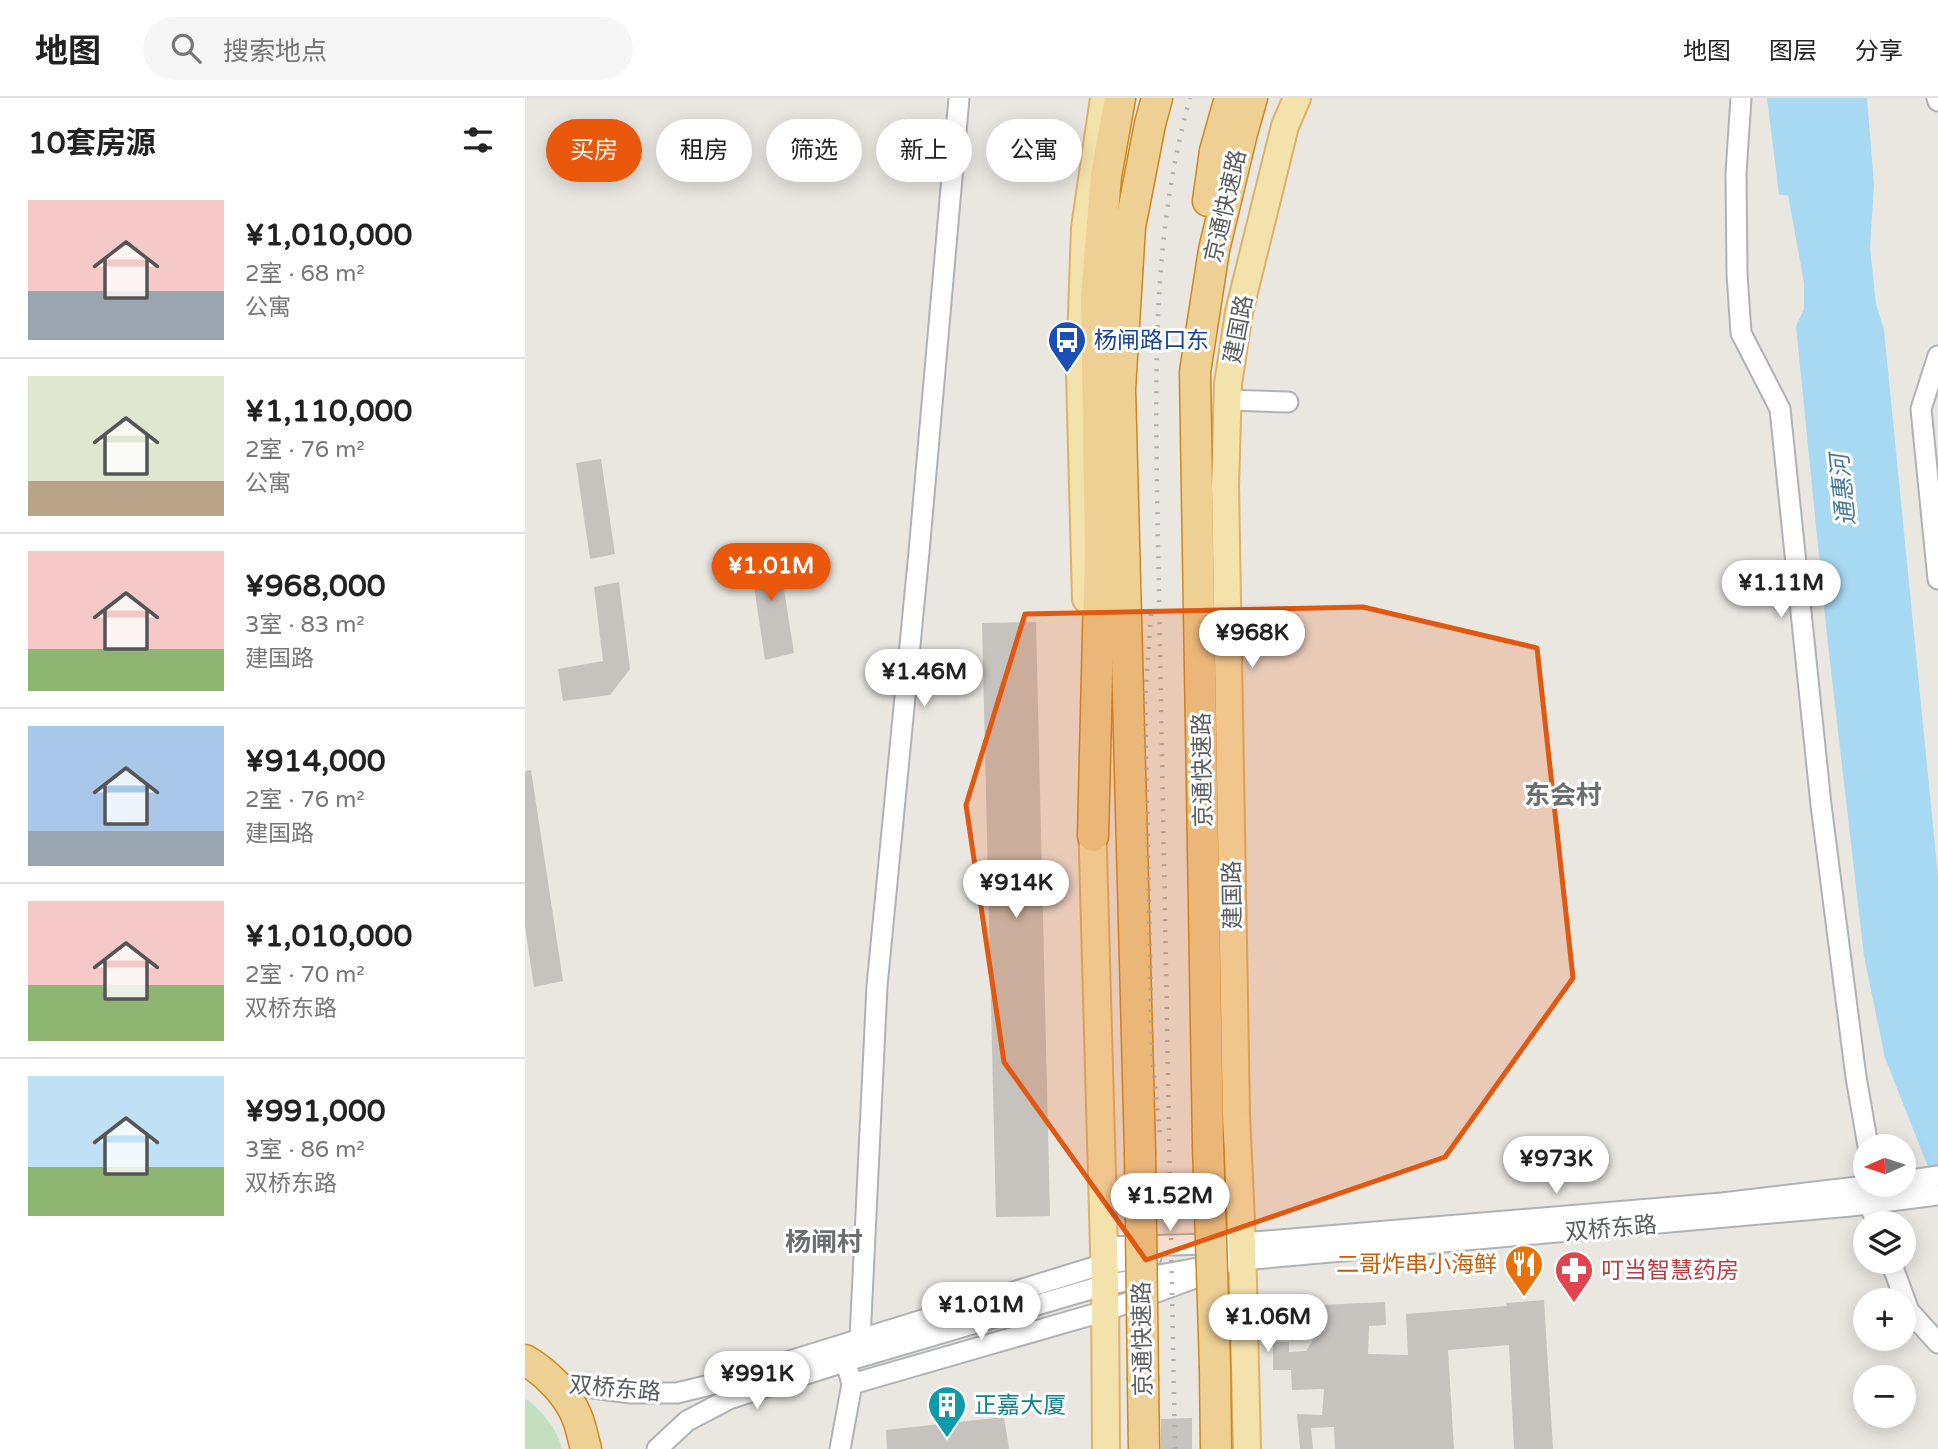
<!DOCTYPE html>
<html lang="zh">
<head>
<meta charset="utf-8">
<style>
	:root { --surface:#fff; --page:#f6f6f6; --text:#222; --muted:#767676; --line:#e0e0e0; --accent:#ea580c }
	body { margin:0; font-family:"Varela Round","Noto Sans SC",sans-serif; background:var(--page); color:var(--text); height:100vh; display:flex; flex-direction:column; font-size:26px; white-space:nowrap }
	* { box-sizing:border-box; margin:0 }
	p { font-size:23px; color:var(--muted) }
	.icon { flex:none; width:38px; height:38px; fill:none; stroke:currentColor; stroke-width:2; stroke-linecap:round; stroke-linejoin:round }
	.map { position:relative; flex:1; overflow:hidden }
	.sheet { display:flex; flex-direction:column; background:var(--surface); width:525px }
	.sheet>* { flex:none }
	.guide { position:absolute; left:21px; top:21px; width:665px; height:63px; display:flex; gap:14px }
	.needle { width:46px; rotate:267deg }
	.tools { position:absolute; left:1328px; top:1036px; display:grid; gap:14px }
	.tools a { display:grid; place-items:center; width:63px; height:63px; border-radius:50%; background:var(--surface); box-shadow:0 4px 18px #0003; font-size:35px }
	.price { position:absolute; translate:-50% -60px; padding:0 16px; border-radius:24px; background:#fff; color:#222; font-size:23px; line-height:46px; filter:drop-shadow(0 2px 4px #0008) }
	.price::after { content:''; position:absolute; left:50%; top:42px; width:21px; height:16px; margin-left:-10px; background:inherit; clip-path:polygon(0 0,100% 0,50% 100%) }
	.price.current { background:var(--accent); color:#fff }
	ul { padding:0; list-style:none }
	li { display:flex; align-items:center; gap:21px; height:175px; padding:0 28px }
	li+li { border-top:2px solid var(--line) }
	li span { display:grid; place-items:center; flex:none; width:196px; height:140px; border-radius:0px; color:#555 }
	li>.icon { margin-inline-start:auto }
	span .icon { width:84px; height:84px; fill:#fffc; stroke-width:1 }
	li b { font-size:30px }
	h2 { display:flex; justify-content:space-between; align-items:center; height:84px; padding:0 28px; font-size:30px }
	.pill { padding:0 24px; border-radius:32px; background:var(--surface); box-shadow:0 4px 18px #0003; font-size:24px; line-height:63px }
	.pill.current { background:var(--accent); color:#fff }
	header { display:flex; align-items:center; gap:42px; box-sizing:border-box; height:98px; padding:0 35px; background:var(--surface); border-bottom:2px solid var(--line) }
	header strong { font-size:33px }
	nav { display:flex; gap:38px; margin-inline-start:auto; font-size:24px }
	.search { width:490px; height:63px; background:var(--page); display:flex; align-items:center; gap:18px; box-sizing:border-box; padding:0 24px; border-radius:38px; color:var(--muted); font-size:26px }
	main { display:flex; flex:1; min-height:0 }
	.map>svg:first-child { display:block }
	.green { fill:#c3dfc0 }
	.water { fill:#a8d9f3 }
	.building { fill:#c6c2be }
	.lines { fill:none; stroke-linecap:round; stroke-linejoin:round }
	.minor-casing { stroke:#aeb2b5; stroke-width:23 }
	.major-casing { stroke:#deb167; stroke-width:30 }
	.highway-casing { stroke:#cf871d; stroke-width:33 }
	.minor { stroke:#fff; stroke-width:19 }
	.major { stroke:#f4e2ad; stroke-width:26 }
	.highway { stroke:#eecf94; stroke-width:30 }
	.rail { stroke:#afb0b0; stroke-width:4.5; stroke-dasharray:2 9; stroke-linecap:butt }
	.highway-bridge-casing { stroke:#cf871d; stroke-width:33; stroke-linecap:butt }
	.highway-bridge { stroke:#eecf94; stroke-width:30 }
	.marked { fill:#e15910; fill-opacity:0.2; stroke:#e15910; stroke-width:5; stroke-linejoin:round }
	.labels { text-anchor:middle; stroke-width:6; stroke-linejoin:round; paint-order:stroke }
	.street-label { font-size:23px; fill:#595d60; stroke:#fff }
	.transit-label { font-size:23px; fill:#164399; stroke:#fff; text-anchor:start }
	.food-label { font-size:23px; fill:#c56008; stroke:#fff; text-anchor:end }
	.health-label { font-size:23px; fill:#be3a42; stroke:#fff; text-anchor:start }
	.culture-label { font-size:23px; fill:#0d838f; stroke:#fff; text-anchor:start }
	.water-label { font-size:24px; font-style:italic; fill:#46779a; stroke:#fff }
	.quarter-label { font-size:26px; font-weight:bold; fill:#6b6f72; stroke:#fff }
</style>
</head>
<body>
<header>
<strong>地图</strong>
<div class="search"><svg class="icon" aria-label="search" viewBox="0 0 24 24"><circle cx="10" cy="10" r="6"/><path d="M15 15l6 6"/></svg>搜索地点</div>
<nav><a>地图</a><a>图层</a><a>分享</a></nav>
</header>
<main>
<section class="sheet">
<h2>10套房源<svg class="icon" aria-label="filters" viewBox="0 0 24 24"><path d="M4 7h16M4 17h16"/><circle cx="9" cy="7" r="2"/><circle cx="15" cy="17" r="2"/></svg></h2>
<ul>
<li><span style="background:linear-gradient(#f6c9c9 65%,#9aa5b1 0)"><svg class="icon" aria-label="home" viewBox="0 0 24 24"><path d="M3 11l9-7 9 7M6 9v11h12V9"/></svg></span><div><b>¥1,010,000</b><p>2室 · 68 m²</p><p>公寓</p></div></li>
<li><span style="background:linear-gradient(#dfe7d0 75%,#b9a48a 0)"><svg class="icon" aria-label="home" viewBox="0 0 24 24"><path d="M3 11l9-7 9 7M6 9v11h12V9"/></svg></span><div><b>¥1,110,000</b><p>2室 · 76 m²</p><p>公寓</p></div></li>
<li><span style="background:linear-gradient(#f6c9c9 70%,#8fb573 0)"><svg class="icon" aria-label="home" viewBox="0 0 24 24"><path d="M3 11l9-7 9 7M6 9v11h12V9"/></svg></span><div><b>¥968,000</b><p>3室 · 83 m²</p><p>建国路</p></div></li>
<li><span style="background:linear-gradient(#a9c7e8 75%,#9aa5b1 0)"><svg class="icon" aria-label="home" viewBox="0 0 24 24"><path d="M3 11l9-7 9 7M6 9v11h12V9"/></svg></span><div><b>¥914,000</b><p>2室 · 76 m²</p><p>建国路</p></div></li>
<li><span style="background:linear-gradient(#f6c9c9 60%,#8fb573 0)"><svg class="icon" aria-label="home" viewBox="0 0 24 24"><path d="M3 11l9-7 9 7M6 9v11h12V9"/></svg></span><div><b>¥1,010,000</b><p>2室 · 70 m²</p><p>双桥东路</p></div></li>
<li><span style="background:linear-gradient(#bfe0f5 65%,#8fb573 0)"><svg class="icon" aria-label="home" viewBox="0 0 24 24"><path d="M3 11l9-7 9 7M6 9v11h12V9"/></svg></span><div><b>¥991,000</b><p>3室 · 86 m²</p><p>双桥东路</p></div></li>
</ul>
</section>
<div class="map">
<svg width="1413" height="1351" viewBox="0 0 1413 1351">
	<rect width="100%" height="100%" fill="#eae7e1"/>
	<path class="green" d="M0,1300c17,13 32,30 37,51h-37z"/>
	<path class="water" d="M1242,0h100l7,87 -4,63 6,56 8,26 54,546v316l-53,-134 -21,-102 -37,-320 -31,-310 8,-17v-26l-16,-88h-9z"/>
	<g class="building">
		<path d="M76,361l14,95 -25,5 -14,-96z"/>
		<path d="M252,447l17,108 -29,7 -16,-107z"/>
		<path d="M94,484l11,87 -20,26 -47,6 -5,-32 45,-8 -9,-74z"/>
		<path d="M511,524l14,594 -54,1 -14,-594z"/>
		<path d="M6,672l32,211 -29,6 -9,-61v-155z"/>
		<path d="M1019,1202l9,149h-39l-5,-104 -61,5 6,99h-119l-1,-22 -23,1 2,21h-13l-3,-35 25,1 2,-26 -32,1 -1,-20h-18v-28h16v10l17,-1 14,-22 -1,-24 66,-3 1,23 -17,1 -1,28 40,1 -2,-41 101,-8 -1,-3z"/>
		<path d="M479,1319l5,32h-122l-1,-19z"/>
		<path d="M667,1320v31h-31v-30z"/>
	</g>
	<g class="lines">
		<defs>
			<g id="minor">
				<path d="M1216,0l-5,75 1,101 4,59 39,76 41,396 35,272 12,69"/>
				<path d="M1412,0l1,3"/>
				<path d="M1413,258l-17,53 17,170"/>
				<path d="M703,302l60,2"/>
				<path d="M1379,1083l34,-5"/>
				<path d="M1344,1106l8,19"/>
				<path d="M579,1149l138,-4 480,-40 152,-18"/>
				<path d="M1366,1164l18,49 29,32"/>
				<path d="M335,1241l17,-353 42,-434 40,-454"/>
				<path d="M30,1285l76,10h46l41,-10 386,-119 47,-7"/>
				<path d="M327,1286l253,-73 90,-33"/>
				<path d="M132,1351l30,-28 42,-22 118,-38 258,-76 137,-25 609,-54 87,-11"/>
				<path d="M315,1351l12,-65 -3,-11"/>
			</g>
			<g id="major">
				<path d="M561,501l-6,-227 5,-144 19,-130"/>
				<path d="M567,718l13,469 1,164"/>
				<path d="M722,1351l-5,-206 -6,-129 -11,-628 3,-102 11,-72 46,-186 12,-28"/>
			</g>
			<g id="highway">
				<path d="M683,103l7,-50 15,-53"/>
				<path d="M568,738l7,-284 -4,-255 10,-121 14,-78"/>
				<path d="M683,1046l-13,-772 19,-122 28,-117 10,-35"/>
				<path d="M615,1054l-20,-763 10,-162 20,-103 7,-26"/>
				<path d="M0,1262c21,12 43,34 52,57 4,10 6,21 9,32"/>
				<path d="M690,1270l1,81"/>
				<path d="M618,1282l1,69"/>
			</g>
		</defs>
		<use href="#minor" class="minor-casing"/>
		<use href="#major" class="major-casing"/>
		<use href="#highway" class="highway-casing"/>
		<use href="#minor" class="minor"/>
		<use href="#major" class="major"/>
		<use href="#highway" class="highway"/>
		<g class="rail">
			<path d="M626,516l-6,87 7,354 8,80"/>
			<path d="M650,1351l-18,-959c-2,-132 -3,-264 33,-392"/>
		</g>
		<defs>
			<g id="highway-bridge">
				<path d="M683,1046l7,224"/>
				<path d="M615,1054l3,228"/>
			</g>
		</defs>
		<use href="#highway-bridge" class="highway-bridge-casing"/>
		<use href="#highway-bridge" class="highway-bridge"/>
	</g>
	<path class="marked" d="M838,509l174,41 36,330 -128,179 -299,103 -142,-198 -38,-257 59,-191z"/>
	<defs>
		<symbol id="bus-pin" viewBox="-11 -11 22 30"><path d="M0 17L-7.5 6A9.5 9.5 0 1 1 7.5 6Z" fill="#1a4fb4" stroke="#fff"/><path d="M-5-6H5V4H4V6H2V4H-2V6H-4V4H-5ZM-3.5-4V0h7V-4ZM-3.5 1.2v1.5H-2V1.2ZM2 1.2v1.5H3.5V1.2Z" fill="#fff"/></symbol>
		<symbol id="restaurant-pin" viewBox="-11 -11 22 30"><path d="M0 17L-7.5 6A9.5 9.5 0 1 1 7.5 6Z" fill="#e8710a" stroke="#fff"/><path d="M-5-6h1v4h1v-4h1v4h1v-4h1v5L-1.5 .5V6h-2V.5L-5-1ZM5-6V6H3V1.5H1.5Q1.5-4 5-6Z" fill="#fff"/></symbol>
		<symbol id="pharmacy-pin" viewBox="-11 -11 22 30"><path d="M0 17L-7.5 6A9.5 9.5 0 1 1 7.5 6Z" fill="#e0444e" stroke="#fff"/><path d="M-2-6h4v4h4v4h-4v4h-4v-4h-4v-4h4Z" fill="#fff"/></symbol>
		<symbol id="building-pin" viewBox="-11 -11 22 30"><path d="M0 17L-7.5 6A9.5 9.5 0 1 1 7.5 6Z" fill="#0f9aa8" stroke="#fff"/><path d="M-4-6H4V6H1V3H-1V6H-4ZM-2.5-4.3h1.7v1.8h-1.7ZM.8-4.3h1.7v1.8H.8ZM-2.5-1h1.7V.8h-1.7ZM.8-1h1.7V.8H.8Z" fill="#fff"/></symbol>
	</defs>
	<g fill-rule="evenodd">
		<use href="#bus-pin" x="520" y="220" width="44" height="60"/>
		<use href="#restaurant-pin" x="977" y="1144" width="44" height="60"/>
		<use href="#pharmacy-pin" x="1027" y="1150" width="44" height="60"/>
		<use href="#building-pin" x="400" y="1285" width="44" height="60"/>
	</g>
	<g class="labels">
		<g class="street-label">
			<text transform="translate(700 108) rotate(-77)" y="8">京通快速路</text>
			<text transform="translate(713 231) rotate(-79)" y="8">建国路</text>
			<text transform="translate(677 672) rotate(-91)" y="8">京通快速路</text>
			<text transform="translate(707 797) rotate(-91)" y="8">建国路</text>
			<text transform="translate(1086 1130) rotate(-5)" y="8">双桥东路</text>
			<text transform="translate(617 1241) rotate(-91)" y="8">京通快速路</text>
			<text transform="translate(90 1290) rotate(5)" y="8">双桥东路</text>
		</g>
		<g class="transit-label">
			<text x="569" y="250">杨闸路口东</text>
		</g>
		<g class="food-label">
			<text x="972" y="1174">二哥炸串小海鲜</text>
		</g>
		<g class="health-label">
			<text x="1076" y="1180">叮当智慧药房</text>
		</g>
		<g class="culture-label">
			<text x="449" y="1315">正嘉大厦</text>
		</g>
		<g class="water-label">
			<text transform="translate(1318 392) rotate(-96)" y="8">通惠河</text>
		</g>
		<g class="quarter-label">
			<text x="1038" y="706">东会村</text>
			<text x="299" y="1153">杨闸村</text>
		</g>
	</g>
</svg>
<div class="tools">
<a><svg class="needle" viewBox="-14 -14 28 28"><path d="M0-13l5 13h-10z" fill="#e53935"/><path d="M0 13l5-13h-10z" fill="#767676"/></svg></a>
<a><svg class="icon" aria-label="layers" viewBox="0 0 24 24"><path d="M12 4l9 5-9 5-9-5zM3 14l9 5 9-5"/></svg></a>
<a>+</a>
<a>−</a>
</div>
<b class="price current" style="left:246px;top:505px">¥1.01M</b>
<b class="price" style="left:1256px;top:522px">¥1.11M</b>
<b class="price" style="left:727px;top:572px">¥968K</b>
<b class="price" style="left:399px;top:611px">¥1.46M</b>
<b class="price" style="left:491px;top:822px">¥914K</b>
<b class="price" style="left:1031px;top:1098px">¥973K</b>
<b class="price" style="left:645px;top:1135px">¥1.52M</b>
<b class="price" style="left:456px;top:1244px">¥1.01M</b>
<b class="price" style="left:743px;top:1256px">¥1.06M</b>
<b class="price" style="left:232px;top:1313px">¥991K</b>
<div class="guide">
<a class="pill current">买房</a>
<a class="pill">租房</a>
<a class="pill">筛选</a>
<a class="pill">新上</a>
<a class="pill">公寓</a>
</div>
</div>
</main>
</body>
</html>
